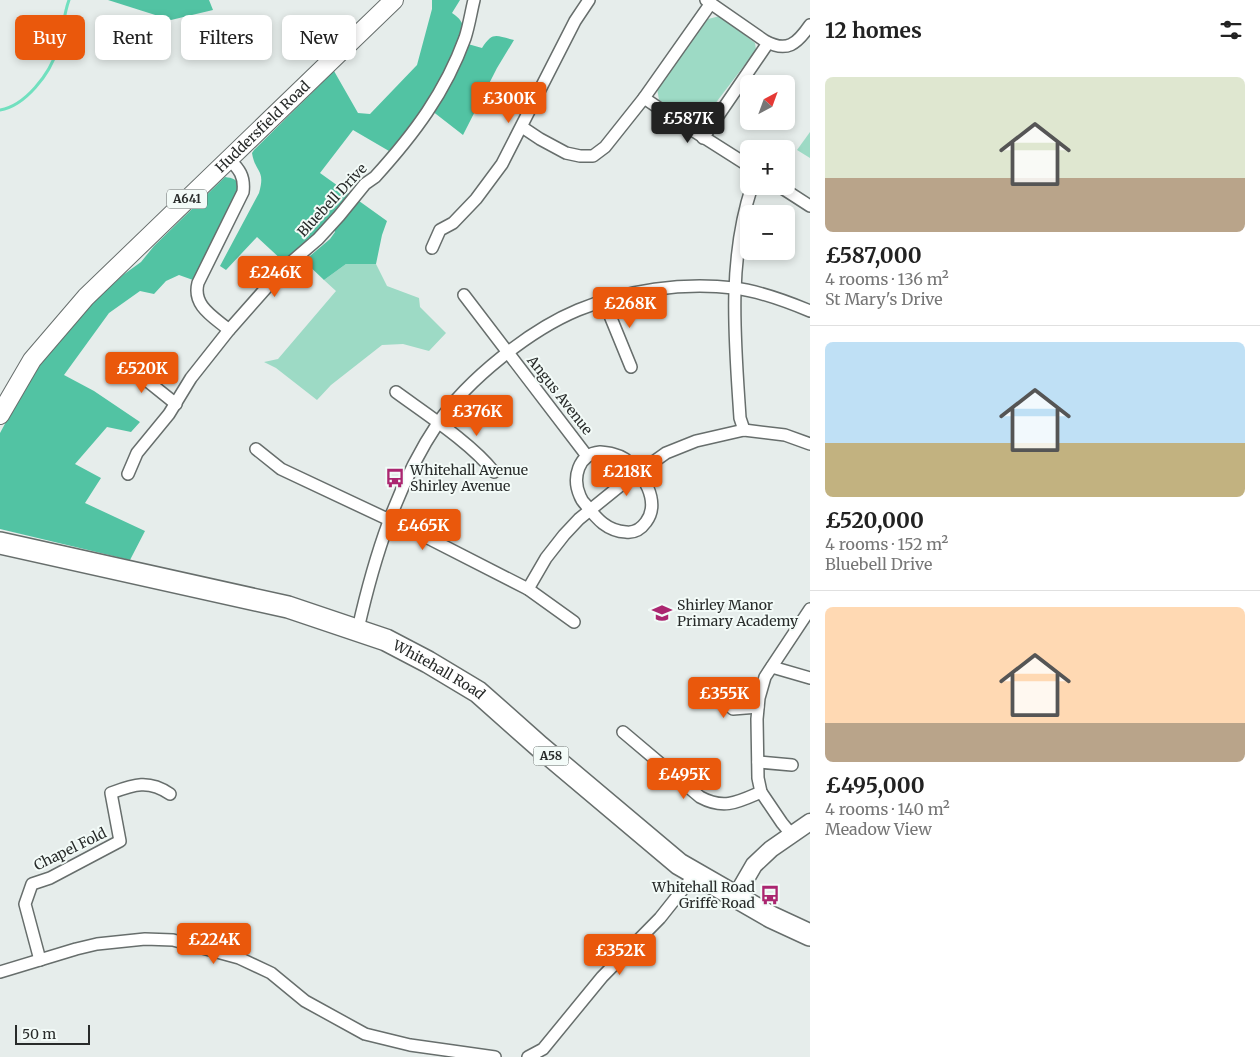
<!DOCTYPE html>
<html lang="en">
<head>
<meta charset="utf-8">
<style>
	:root { --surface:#fff; --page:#f2f2f2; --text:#222; --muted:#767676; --line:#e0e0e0; --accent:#ea580c }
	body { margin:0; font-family:Merriweather,serif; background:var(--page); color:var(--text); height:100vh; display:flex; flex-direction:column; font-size:19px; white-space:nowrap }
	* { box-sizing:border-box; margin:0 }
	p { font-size:16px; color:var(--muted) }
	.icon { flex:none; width:28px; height:28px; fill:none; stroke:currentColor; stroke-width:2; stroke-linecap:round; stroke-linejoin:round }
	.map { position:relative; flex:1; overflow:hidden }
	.drawer { display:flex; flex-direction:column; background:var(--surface); width:450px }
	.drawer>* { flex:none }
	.guide { position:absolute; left:15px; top:15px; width:475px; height:45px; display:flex; gap:10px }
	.needle { width:32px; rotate:41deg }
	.buttons { position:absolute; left:740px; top:75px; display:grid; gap:10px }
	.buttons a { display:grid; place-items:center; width:55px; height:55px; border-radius:8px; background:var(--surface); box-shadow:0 2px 8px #0003; font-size:25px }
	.scale { position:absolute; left:15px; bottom:12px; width:75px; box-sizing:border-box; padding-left:5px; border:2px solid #282b2a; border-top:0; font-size:14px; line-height:18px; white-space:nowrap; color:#282b2a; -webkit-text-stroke:4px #f3fbf8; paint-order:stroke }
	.price { position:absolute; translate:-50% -42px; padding:0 11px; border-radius:5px; background:var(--accent); color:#fff; font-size:16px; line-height:32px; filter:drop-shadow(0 1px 2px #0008) }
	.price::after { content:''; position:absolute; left:50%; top:30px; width:15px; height:11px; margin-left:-8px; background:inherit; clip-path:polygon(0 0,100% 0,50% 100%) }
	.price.on { background:#222; color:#fff }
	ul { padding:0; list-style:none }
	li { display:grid; align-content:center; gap:10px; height:265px; padding:0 15px }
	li+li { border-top:1px solid var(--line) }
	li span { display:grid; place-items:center; height:155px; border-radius:8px; color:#555 }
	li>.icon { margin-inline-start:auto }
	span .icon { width:90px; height:90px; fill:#fffc; stroke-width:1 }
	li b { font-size:21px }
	h2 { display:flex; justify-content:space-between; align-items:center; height:60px; padding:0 15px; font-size:21px }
	.chip { padding:0 18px; border-radius:8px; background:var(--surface); box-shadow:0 2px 8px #0003; font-size:18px; line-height:45px }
	.chip.on { background:var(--accent); color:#fff }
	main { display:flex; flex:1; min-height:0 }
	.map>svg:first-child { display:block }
	.green { fill:#9ddac5 }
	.forest { fill:#52c3a3 }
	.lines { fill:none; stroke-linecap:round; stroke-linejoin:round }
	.stream { stroke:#71e0bf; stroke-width:3 }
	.street-casing { stroke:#676e6c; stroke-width:14 }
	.secondary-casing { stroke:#676e6c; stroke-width:19 }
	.primary-casing { stroke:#676e6c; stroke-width:20 }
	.highway-casing { stroke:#676e6c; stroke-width:24 }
	.street { stroke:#fff; stroke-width:11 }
	.secondary { stroke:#fff; stroke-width:16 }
	.primary { stroke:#fff; stroke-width:18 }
	.highway { stroke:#fff; stroke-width:21 }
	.labels { text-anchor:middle; stroke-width:4; stroke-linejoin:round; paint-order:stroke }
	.shield { fill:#f3fbf8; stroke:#656968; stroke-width:1 }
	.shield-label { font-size:12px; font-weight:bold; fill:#282b2a }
	.street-label { font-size:14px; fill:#282b2a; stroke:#f3fbf8 }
	.poi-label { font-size:14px; fill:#282b2a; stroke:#f3fbf8; text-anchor:start }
</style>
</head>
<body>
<main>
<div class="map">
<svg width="810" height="1057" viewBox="0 0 810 1057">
	<rect width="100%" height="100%" fill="#e6edeb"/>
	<g class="green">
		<path d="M720,16l35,27 1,7 -51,67 -12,4 -34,-21 -2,-12 51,-69z"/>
		<path d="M810,132v26l-13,-8z"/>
		<path d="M346,264h30l11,22 32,12 1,9 26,26 -17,18 -26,-7 -21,1 -51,40 -14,15 -41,-32 -12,-6 14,-3 58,-68 -12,-11z"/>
	</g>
	<g class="forest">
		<path d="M108,0h101l4,10 -42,10z"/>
		<path d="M432,0h28l-8,13c13,9 12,13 9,29l21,6c11,-17 14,-12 32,-8l-17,28 -34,67 -36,-28 -38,44 -36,-21 -33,43 67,48 -5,14 -6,29h-30l-22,16 -20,-19 26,-22 5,-7 -2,-6 -35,26h-4l-10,10 -27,-25 -31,33 -6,-4 39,-73c7,-24 -4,-20 -7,-40l2,-3 80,-79 24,42 12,1 47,-49 15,-56z"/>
		<path d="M225,177c8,1 11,2 15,9l-2,6 -45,88 -14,-5 -13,6 -12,13 -14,-3 -31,22 -45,62 30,16 46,31 -9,10 -24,-5 -32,37 26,14 -16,25 60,28 -15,29 -130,-31v-96l29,-54 27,-37 39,-41 28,-26 18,-13 13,-16z"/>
	</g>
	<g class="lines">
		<path class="stream" d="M0,110c25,-4 50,-36 57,-60 6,-16 6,-34 12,-50"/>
		<defs>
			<g id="street">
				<path d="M706,0l59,41c22,12 32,3 45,-16"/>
				<path d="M644,98l31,21 74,47"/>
				<path d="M522,127l18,12 26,14 14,3h13l12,-9 39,-49 67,-95"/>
				<path d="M703,138l65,-95"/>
				<path d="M779,186l31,20"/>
				<path d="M432,248l8,-18 13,-7 23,-24 26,-35 73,-143 14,-21"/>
				<path d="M464,295l123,161"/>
				<path d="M604,301l27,66"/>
				<path d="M229,330c-15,-13 -37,-24 -31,-47l45,-91c2,-16 -4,-23 -14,-33"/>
				<path d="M125,363l51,41"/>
				<path d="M396,392c30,22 75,51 98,80"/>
				<path d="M744,430l-4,-12c-5,-77 -13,-156 12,-232"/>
				<path d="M256,449l25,20 151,71 96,49 46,33"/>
				<path d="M600,452c9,1 18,2 25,7 18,13 36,43 21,63 -5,7 -12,11 -20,10 -19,-1 -29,-13 -40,-27 -2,-2 -5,-6 -6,-9 -8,-18 -2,-42 20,-44z"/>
				<path d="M128,474l9,-21 32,-39 22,-36 38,-48 53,-60 36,-31 21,-23 26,-32 10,-7c39,-43 70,-84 90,-139 4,-12 6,-26 9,-38"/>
				<path d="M528,589l18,-31 18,-23 15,-16 42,-34 45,-32 30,-12 48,-11 41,5 25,9"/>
				<path d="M358,629c16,-71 39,-145 80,-206 30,-44 92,-93 140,-113 49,-20 104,-28 156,-22 26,3 52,13 76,23"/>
				<path d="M772,667l38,11"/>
				<path d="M706,686l27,23 25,-2"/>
				<path d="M623,732l77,65c24,13 38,5 61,-5"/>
				<path d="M758,762l34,3"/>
				<path d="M792,835l-10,-12 -21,-31 -3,-14 -1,-59 2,-21 6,-21 45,-68"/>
				<path d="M40,960l-15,-56 7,-20 18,-6 70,-37 -9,-48c22,-8 37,-14 59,1"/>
				<path d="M0,972l76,-23 21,-5 48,-5 28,1 66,18 32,15 34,28 60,33 45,11 85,12"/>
				<path d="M528,1057l15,-8 59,-72 58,-59 35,-44"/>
			</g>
			<path id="secondary" d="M736,896l18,-31 17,-16 39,-27"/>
			<g id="primary">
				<path id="s1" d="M0,415l32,-55 54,-63 308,-297"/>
			</g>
			<g id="highway">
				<path id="s2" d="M0,543l288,64 98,33 42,22 50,30 62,55 139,117 92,53 39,18"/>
			</g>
		</defs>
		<use href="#street" class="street-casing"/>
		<use href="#secondary" class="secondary-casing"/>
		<use href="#primary" class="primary-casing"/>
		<use href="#highway" class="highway-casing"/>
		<use href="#street" class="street"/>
		<use href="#secondary" class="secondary"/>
		<use href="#primary" class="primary"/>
		<use href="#highway" class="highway"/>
	</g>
	<defs>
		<symbol id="bus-bare" viewBox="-9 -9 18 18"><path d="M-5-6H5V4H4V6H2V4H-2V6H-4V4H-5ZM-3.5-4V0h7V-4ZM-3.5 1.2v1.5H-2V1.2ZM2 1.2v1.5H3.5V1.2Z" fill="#ab2670" stroke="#f3fbf8" stroke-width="2.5" paint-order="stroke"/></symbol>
		<symbol id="school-bare" viewBox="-9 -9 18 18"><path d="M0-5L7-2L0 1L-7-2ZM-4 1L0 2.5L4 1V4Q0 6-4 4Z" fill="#ab2670" stroke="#f3fbf8" stroke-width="2.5" paint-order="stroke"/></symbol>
	</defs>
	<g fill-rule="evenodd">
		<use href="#bus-bare" x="381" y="464" width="28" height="28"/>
		<use href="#school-bare" x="648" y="599" width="28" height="28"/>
		<use href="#bus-bare" x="756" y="881" width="28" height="28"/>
	</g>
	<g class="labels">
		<g class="shield">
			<rect x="167" y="189.5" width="40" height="19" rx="4"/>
			<rect x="533.5" y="746.5" width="35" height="19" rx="4"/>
		</g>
		<g class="shield-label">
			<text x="187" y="203">A641</text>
			<text x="551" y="760">A58</text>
		</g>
		<g class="street-label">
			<text dy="5" stroke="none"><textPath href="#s1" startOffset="392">Huddersfield Road</textPath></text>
			<text transform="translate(332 200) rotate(-47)" y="5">Bluebell Drive</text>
			<text transform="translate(560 395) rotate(52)" y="5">Angus Avenue</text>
			<text dy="5" stroke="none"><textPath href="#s2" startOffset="459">Whitehall Road</textPath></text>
			<text transform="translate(70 849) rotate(-26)" y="5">Chapel Fold</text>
		</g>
		<g class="poi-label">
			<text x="410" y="475">Whitehall Avenue<tspan x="410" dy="16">Shirley Avenue</tspan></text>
			<text x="677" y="610">Shirley Manor<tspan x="677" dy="16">Primary Academy</tspan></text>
			<text x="755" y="892" text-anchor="end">Whitehall Road<tspan x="755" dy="16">Griffe Road</tspan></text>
		</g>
	</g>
</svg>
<div class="buttons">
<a><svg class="needle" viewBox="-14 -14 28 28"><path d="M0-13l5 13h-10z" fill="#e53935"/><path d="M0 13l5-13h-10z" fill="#767676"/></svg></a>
<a>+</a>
<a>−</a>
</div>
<div class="scale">50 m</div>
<b class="price" style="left:509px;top:124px">£300K</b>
<b class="price on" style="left:688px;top:144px">£587K</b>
<b class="price" style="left:275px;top:298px">£246K</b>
<b class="price" style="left:630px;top:329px">£268K</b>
<b class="price" style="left:142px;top:394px">£520K</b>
<b class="price" style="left:477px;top:437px">£376K</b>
<b class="price" style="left:627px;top:497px">£218K</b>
<b class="price" style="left:423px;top:551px">£465K</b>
<b class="price" style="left:724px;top:719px">£355K</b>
<b class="price" style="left:684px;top:800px">£495K</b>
<b class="price" style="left:214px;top:965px">£224K</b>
<b class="price" style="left:620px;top:976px">£352K</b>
<div class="guide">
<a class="chip on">Buy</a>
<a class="chip">Rent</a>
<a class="chip">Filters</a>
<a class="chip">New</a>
</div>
</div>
<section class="drawer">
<h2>12 homes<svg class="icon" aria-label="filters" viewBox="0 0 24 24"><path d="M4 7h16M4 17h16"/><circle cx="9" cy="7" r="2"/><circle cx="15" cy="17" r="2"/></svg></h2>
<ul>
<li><span style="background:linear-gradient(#dfe7d0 65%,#b9a48a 0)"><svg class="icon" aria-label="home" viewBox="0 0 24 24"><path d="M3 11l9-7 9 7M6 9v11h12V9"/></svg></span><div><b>£587,000</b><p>4 rooms · 136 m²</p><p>St Mary's Drive</p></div></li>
<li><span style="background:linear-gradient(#bfe0f5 65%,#c2b280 0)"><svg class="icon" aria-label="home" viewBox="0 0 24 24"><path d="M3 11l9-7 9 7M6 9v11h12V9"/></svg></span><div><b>£520,000</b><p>4 rooms · 152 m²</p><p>Bluebell Drive</p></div></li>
<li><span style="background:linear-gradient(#ffd9b3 75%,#b9a48a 0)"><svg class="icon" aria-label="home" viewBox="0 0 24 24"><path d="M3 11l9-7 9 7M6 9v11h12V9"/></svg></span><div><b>£495,000</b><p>4 rooms · 140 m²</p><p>Meadow View</p></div></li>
</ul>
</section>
</main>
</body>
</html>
